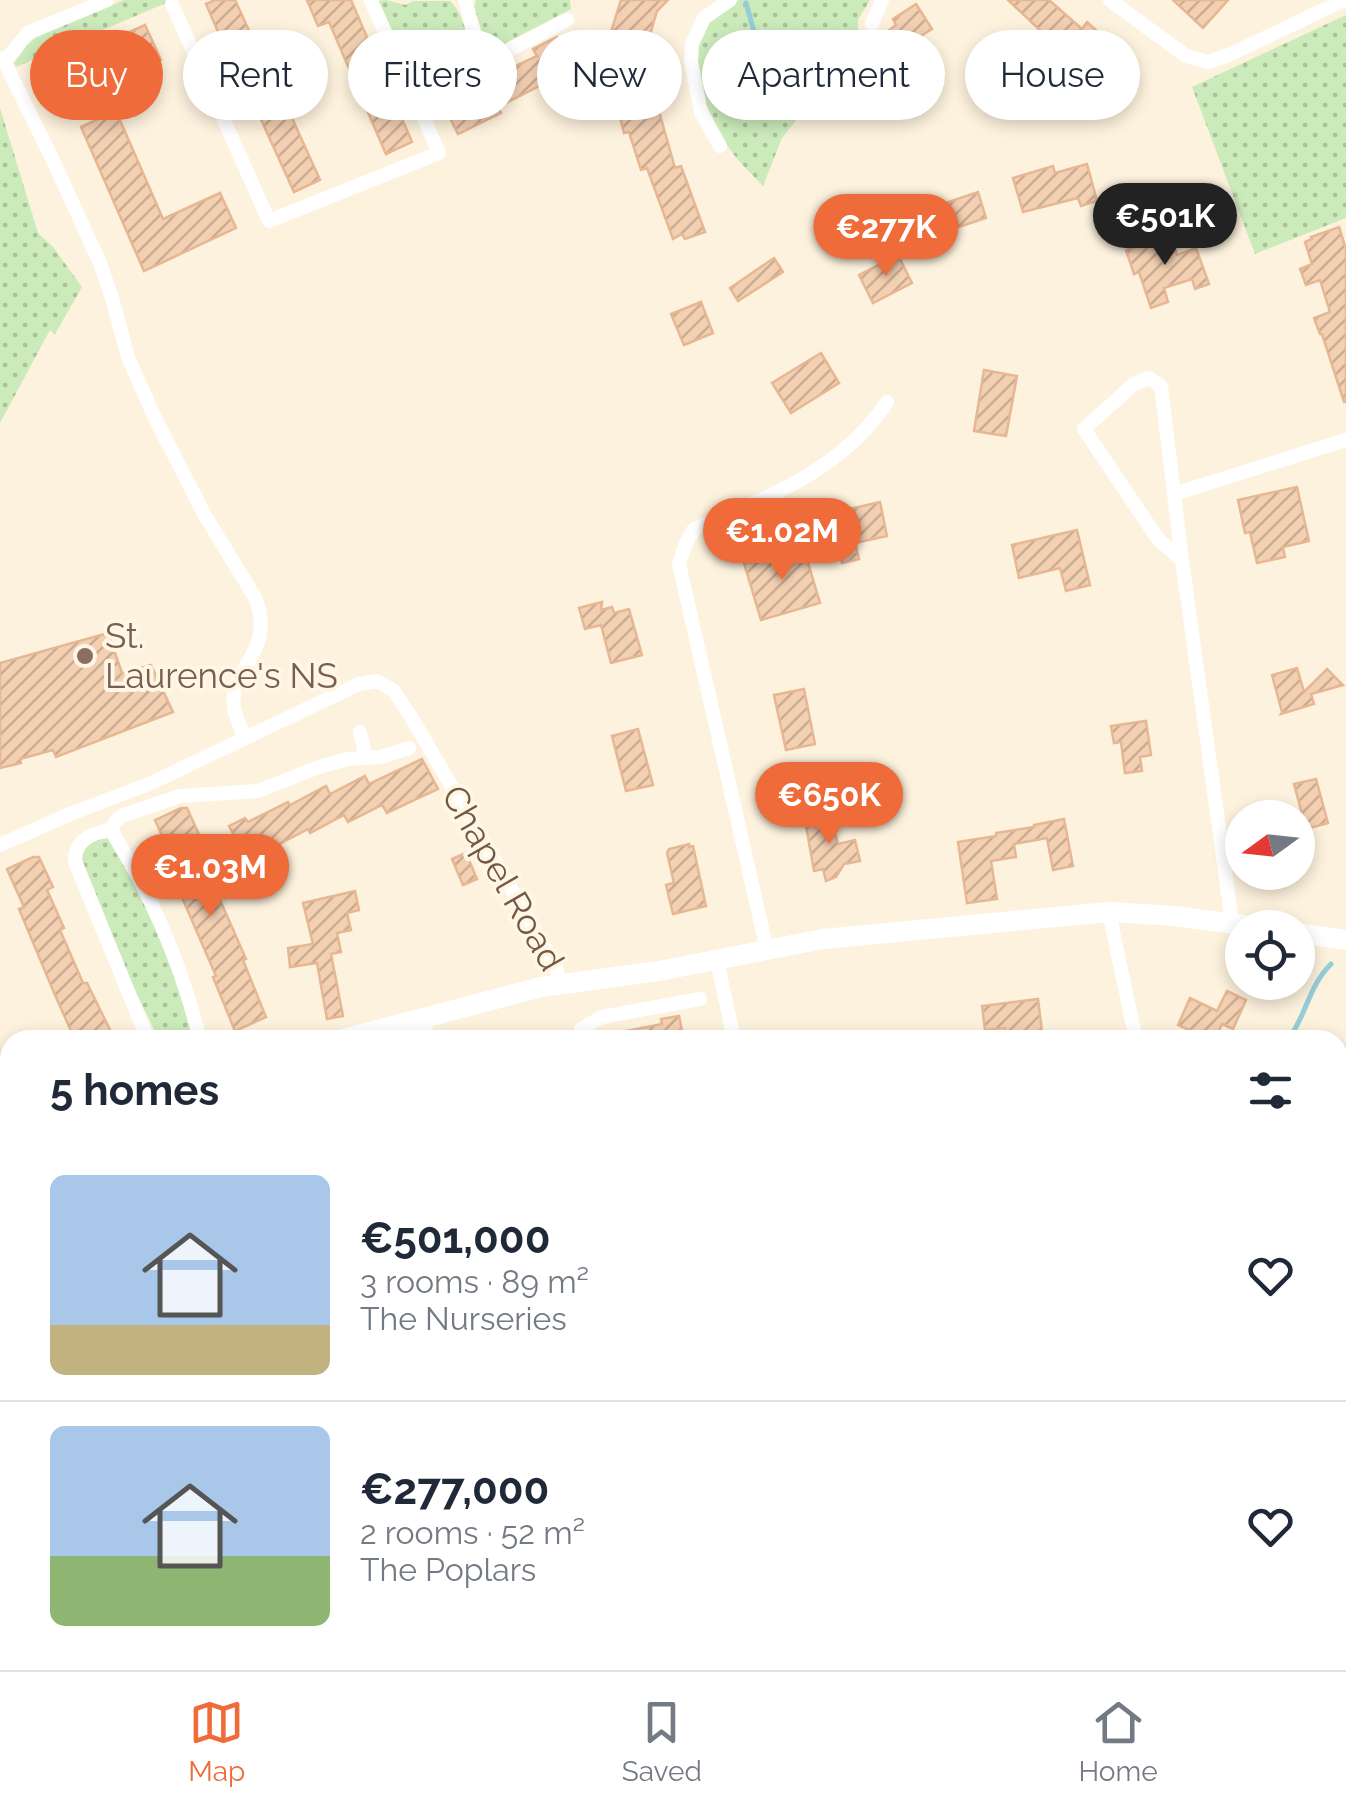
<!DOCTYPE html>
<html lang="en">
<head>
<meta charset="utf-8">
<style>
	:root { --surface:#fff; --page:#f2f2f3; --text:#1f2937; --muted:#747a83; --line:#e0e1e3; --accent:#ef6c3a }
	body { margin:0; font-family:Raleway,sans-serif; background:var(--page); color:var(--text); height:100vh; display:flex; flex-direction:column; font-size:38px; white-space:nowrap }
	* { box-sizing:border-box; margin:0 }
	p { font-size:32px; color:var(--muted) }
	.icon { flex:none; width:55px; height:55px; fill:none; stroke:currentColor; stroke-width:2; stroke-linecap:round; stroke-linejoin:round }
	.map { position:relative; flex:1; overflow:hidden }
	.side { position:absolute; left:0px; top:1030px; width:1348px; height:640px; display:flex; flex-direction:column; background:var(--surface); border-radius:30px 30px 0 0; box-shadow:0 5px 15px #0003 }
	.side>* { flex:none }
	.banner { position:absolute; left:30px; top:30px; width:1288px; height:90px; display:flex; gap:20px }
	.needle { width:65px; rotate:255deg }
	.buttons { position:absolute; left:1225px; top:800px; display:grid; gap:20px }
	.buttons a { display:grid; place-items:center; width:90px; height:90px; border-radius:50%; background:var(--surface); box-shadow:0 5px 15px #0003; font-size:50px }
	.price { position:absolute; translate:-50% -85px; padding:0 22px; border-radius:35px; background:var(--accent); color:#fff; font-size:32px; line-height:65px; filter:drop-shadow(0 2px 5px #0008) }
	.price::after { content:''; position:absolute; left:50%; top:60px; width:30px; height:22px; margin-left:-15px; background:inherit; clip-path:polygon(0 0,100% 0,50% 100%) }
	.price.active { background:#222; color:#fff }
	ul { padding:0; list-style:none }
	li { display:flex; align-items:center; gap:30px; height:250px; padding:0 50px }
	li+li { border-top:2px solid var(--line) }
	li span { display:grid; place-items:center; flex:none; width:280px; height:200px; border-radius:15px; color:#555 }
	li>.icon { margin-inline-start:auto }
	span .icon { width:120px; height:120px; fill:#fffc; stroke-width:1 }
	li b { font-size:42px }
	h2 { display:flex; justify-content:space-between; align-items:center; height:120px; padding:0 50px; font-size:42px }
	.pill { padding:0 35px; border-radius:45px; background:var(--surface); box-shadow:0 5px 15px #0003; font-size:35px; line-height:90px }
	.pill.active { background:var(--accent); color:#fff }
	.tabs { display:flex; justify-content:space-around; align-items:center; height:140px; border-top:2px solid var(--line); background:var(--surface); font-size:28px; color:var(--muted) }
	.tabs a { display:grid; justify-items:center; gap:5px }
	.tabs .active { color:var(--accent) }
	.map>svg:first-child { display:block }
	.grass { fill:url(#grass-dots) }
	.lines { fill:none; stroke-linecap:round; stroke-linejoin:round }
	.stream { stroke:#97ccd9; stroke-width:5 }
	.building { fill:url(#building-hatch); stroke:#e7b793; stroke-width:2.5 }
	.street { stroke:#fff; stroke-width:14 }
	.secondary { stroke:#fff; stroke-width:20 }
	.education-dot { fill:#8d6e63; stroke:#fff6e4; stroke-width:4 }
	.labels { text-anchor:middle; stroke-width:8; stroke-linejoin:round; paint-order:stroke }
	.education-label { font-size:35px; fill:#785e54; stroke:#fff6e4; text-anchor:start }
	.street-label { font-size:35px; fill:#735845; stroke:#fff6e4 }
</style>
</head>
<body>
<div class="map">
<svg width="1346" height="1670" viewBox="0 0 1346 1670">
	<defs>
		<pattern id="grass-dots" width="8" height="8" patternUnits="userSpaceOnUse" patternTransform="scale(2.5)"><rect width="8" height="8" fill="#ccebbb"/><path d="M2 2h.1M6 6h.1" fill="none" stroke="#aac19a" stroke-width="1.8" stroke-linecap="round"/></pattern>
		<pattern id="building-hatch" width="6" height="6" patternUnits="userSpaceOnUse" patternTransform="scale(2.5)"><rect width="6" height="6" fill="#f4d0b3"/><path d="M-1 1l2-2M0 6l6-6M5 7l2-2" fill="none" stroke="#caac93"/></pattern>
	</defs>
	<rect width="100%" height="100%" fill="#fdf2dd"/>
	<g class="grass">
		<path d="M124,0h49l-157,67 -2,-4 13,-18 9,-8z"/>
		<path d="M386,0l20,5 7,-4h37c14,13 17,34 19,52l-55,24 -4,-5 -32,-71z"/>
		<path d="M476,0h94l1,9 -75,39 -11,-6 -11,-35z"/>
		<path d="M739,0h131l-12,20 1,24 -17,27 -41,43 -19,24 -19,48c-10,-11 -22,-21 -31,-34 -20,-27 -50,-92 -29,-124 8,-13 24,-20 36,-28z"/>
		<path d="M1346,15v203l-91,36 -63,-167z"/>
		<path d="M0,108l38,125 15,14 29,40 -27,47 -5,-4 -50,93z"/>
		<path d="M101,839h9l27,45 27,60 28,88 -1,5 -13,3h-19l-28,-58 -49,-123 1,-11 8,-6z"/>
	</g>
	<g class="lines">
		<g class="stream">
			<path d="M746,3l14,50 13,29 6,34"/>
			<path d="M1288,1040c19,-26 20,-53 43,-76"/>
			<path d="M1191,1660l3,10"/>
			<path d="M36,1670l12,-10"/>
		</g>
	</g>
	<g class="building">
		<path d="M215,0h20l17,37 3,-1 65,144 -26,12 -66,-145 -3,1 -19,-44z"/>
		<path d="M307,0h44l61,142 -26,12 -57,-132 -11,4z"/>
		<path d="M621,0h47l-11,11 -7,24 3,25h-4l4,30 22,78 6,-2 24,66 -20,7 -3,-5 -9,5 -26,-71 -6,2 -12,-38 -5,1 -11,-44 -9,2 -2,-18h3l-2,-15 10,-1 -3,-22z"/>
		<path d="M1008,0h41l33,29 5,-7 27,24 -19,22 -28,-24 -6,6z"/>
		<path d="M1173,0h55l-25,28z"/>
		<path d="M916,4l16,25 -26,16 5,7 -23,16 -16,-25 24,-18 -3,-6z"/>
		<path d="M145,25l16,35 -93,43 -16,-36z"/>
		<path d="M557,37l16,32 -75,38 3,6 -43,21 -13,-26 48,-23 -3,-7 47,-22 -4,-7z"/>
		<path d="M116,111l47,108 57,-26 16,35 -92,43 -63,-144z"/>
		<path d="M1087,164l10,37 -16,5 -3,-8 -55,14 -10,-34 40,-12 2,7z"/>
		<path d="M978,192l8,26 -42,14 -8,-26z"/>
		<path d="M1339,227l7,22v153h-2l-22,-68h-2l-6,-16 16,-6 -10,-32 -14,5 -6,-16 12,-5 -7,-22 7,-3 -1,-2z"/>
		<path d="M1170,235l7,20 19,-7 13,36 -14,5 -3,-10 -28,9 4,14 -17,6 -12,-36 -5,2 -8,-24z"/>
		<path d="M898,255l14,28 -39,20 -14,-28z"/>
		<path d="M774,258l9,14 -45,29 -8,-13z"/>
		<path d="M701,302l12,31 -29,12 -13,-31z"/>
		<path d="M821,353l18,30 -48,30 -19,-30z"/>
		<path d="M984,370l33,6 -11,60 -32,-5z"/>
		<path d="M1297,487l12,54 -26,6 2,10 -28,6 -7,-31 -5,1 -7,-33z"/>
		<path d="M880,502l7,34 -32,7 4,16 -17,4 -10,-50z"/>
		<path d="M1077,530l13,55 -24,6 -6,-23 -41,10 -7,-33z"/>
		<path d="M803,546l17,57 -59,17 -17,-57z"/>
		<path d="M602,602l-1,8 11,-3 2,6 15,-4 13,46 -31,8 -10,-38 -16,4 -6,-21z"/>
		<path d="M108,633l14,40 29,-8 22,47 -117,45 -3,-7 -33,9 1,4 -21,5v-105z"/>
		<path d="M1297,668l7,24 23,-23 16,16 -32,9 3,10 -33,10 1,-2 -10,-37z"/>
		<path d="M804,689l11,55 -29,6 -12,-55z"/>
		<path d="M1146,721l5,34 -11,2 2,14 -17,2 -4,-31 -7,1 -3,-17z"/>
		<path d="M638,729l15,56 -27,6 -14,-55z"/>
		<path d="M422,759l16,30 -51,24 -5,-8 -34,17 -4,-7 -34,18 -2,-4 -36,19 -3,-4 -24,12 -16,-30 16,-8 3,4 40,-20 2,3 36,-19 4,8 35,-18 4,8z"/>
		<path d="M1316,779l12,44 -22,6 -12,-45z"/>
		<path d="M181,808h6l14,31 -7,2 52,118 -3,1 23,57 -31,14 -22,-54 3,-1 -48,-111 6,-2 -19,-43z"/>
		<path d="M829,812l9,32 17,-4 5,21 -16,3 -8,13 -10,4 -3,-12 -9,2 -9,-51 1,-2z"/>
		<path d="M1064,819l9,47 -20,4 -6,-32 -33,6 2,13 -25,4 6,38 -30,4 -9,-61 38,-6v-3l38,-6v-2z"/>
		<path d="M689,844v3l4,-1 13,60 -33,8 -7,-29 8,-2 -7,-30 2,-4z"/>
		<path d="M466,853l11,26 -14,6 -11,-26z"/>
		<path d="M33,857h6l14,30 -6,3 17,38 -4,2 23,53h4l28,57h-40l-20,-45 -36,-86 5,-2 -17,-38z"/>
		<path d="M355,891l4,19 -12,3 4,17 -14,3 4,19 -10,2 12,62 -16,3 -10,-56 -27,4 -2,-19 25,-4 -10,-41z"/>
		<path d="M1227,991l19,9 -13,29 -11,-5 -7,16h-3l-34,-15 12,-27 27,13z"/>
		<path d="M1038,999l5,41h-37l-1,-12 -20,2 -3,-24z"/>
		<path d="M679,1016l5,24h-68v-7l46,-9 -1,-5z"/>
	</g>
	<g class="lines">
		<g class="street">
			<path d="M465,0l17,62"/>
			<path d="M1110,0l76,56 22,6 21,-7 115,-55"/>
			<path d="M371,1l41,90 97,-41 58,-30"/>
			<path d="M172,4l97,217 170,-68 -27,-62"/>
			<path d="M872,24l10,-24"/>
			<path d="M0,59l8,-2 20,-24 79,-33"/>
			<path d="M3,59l47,95 50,109 13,38 15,56 26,59 50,98 52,85c19,57 -28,69 -22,108 1,10 7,21 11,30"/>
			<path d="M720,146l-19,-34 -10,-50 1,-18 12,-26 26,-18"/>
			<path d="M1174,494l172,-54"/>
			<path d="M1182,560l-24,-21 -74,-110 50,-45 15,-6 12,8 21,174 50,362"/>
			<path d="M360,732l6,26"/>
			<path d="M112,829c-20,4 -38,11 -37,33l73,178"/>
			<path d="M0,845l70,-31 79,-30 210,-100 18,-3 17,10 19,29 142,244 5,19"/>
			<path d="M1109,912l27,128"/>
			<path d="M767,950l-88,-386 6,-19 9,-16c73,-32 146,-57 193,-127"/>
			<path d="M717,960l17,80"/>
			<path d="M422,1017l7,23"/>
			<path d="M200,1040c-18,-73 -46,-140 -85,-203 -4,-10 -2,-14 6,-21l59,-20 78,-5 61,-24 28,-8 34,-2 28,-9"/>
			<path d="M580,1040l1,-11 21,-12 98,-18"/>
			<path d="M0,1284c8,40 11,66 0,107"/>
			<path d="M1338,1443l8,1"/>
			<path d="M612,1670l40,-10"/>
		</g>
		<g class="secondary">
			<path d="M1298,933l48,7"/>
			<path d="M340,1040l201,-53 118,-16 164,-32 286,-27 66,4 90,12"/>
			<path d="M0,1140l10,-1"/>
		</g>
	</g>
	<circle class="education-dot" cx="85" cy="656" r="10"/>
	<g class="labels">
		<g class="education-label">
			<text x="105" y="648">St.<tspan x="105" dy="40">Laurence's NS</tspan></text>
		</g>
		<g class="street-label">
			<text transform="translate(503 878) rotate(60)" y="12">Chapel Road</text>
		</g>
	</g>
</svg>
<div class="buttons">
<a><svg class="needle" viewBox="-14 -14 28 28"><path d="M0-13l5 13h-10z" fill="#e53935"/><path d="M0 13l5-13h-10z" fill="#747a83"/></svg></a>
<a><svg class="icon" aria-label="locate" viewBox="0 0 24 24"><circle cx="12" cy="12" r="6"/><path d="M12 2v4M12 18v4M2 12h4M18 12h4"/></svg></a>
</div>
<b class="price active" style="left:1165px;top:268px">€501K</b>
<b class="price" style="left:886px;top:279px">€277K</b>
<b class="price" style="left:782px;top:583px">€1.02M</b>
<b class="price" style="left:829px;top:847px">€650K</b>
<b class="price" style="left:210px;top:919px">€1.03M</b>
<div class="banner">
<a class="pill active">Buy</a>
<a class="pill">Rent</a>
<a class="pill">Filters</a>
<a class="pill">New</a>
<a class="pill">Apartment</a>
<a class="pill">House</a>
</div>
<section class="side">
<h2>5 homes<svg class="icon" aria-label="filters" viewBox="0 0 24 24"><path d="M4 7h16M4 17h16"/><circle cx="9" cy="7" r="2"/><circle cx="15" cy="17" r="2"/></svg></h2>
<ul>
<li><span style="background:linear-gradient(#a9c7e8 75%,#c2b280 0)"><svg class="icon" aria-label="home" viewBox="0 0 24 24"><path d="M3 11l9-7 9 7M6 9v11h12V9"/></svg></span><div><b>€501,000</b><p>3 rooms · 89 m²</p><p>The Nurseries</p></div><svg class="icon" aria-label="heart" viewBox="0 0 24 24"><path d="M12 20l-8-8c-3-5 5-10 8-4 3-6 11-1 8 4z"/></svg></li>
<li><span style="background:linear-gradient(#a9c7e8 65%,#8fb573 0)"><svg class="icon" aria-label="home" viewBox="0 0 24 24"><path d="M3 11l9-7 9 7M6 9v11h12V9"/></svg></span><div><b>€277,000</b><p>2 rooms · 52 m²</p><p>The Poplars</p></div><svg class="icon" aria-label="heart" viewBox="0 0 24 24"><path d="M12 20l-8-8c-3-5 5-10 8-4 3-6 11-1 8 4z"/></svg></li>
</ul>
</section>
</div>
<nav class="tabs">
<a class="active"><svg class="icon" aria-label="map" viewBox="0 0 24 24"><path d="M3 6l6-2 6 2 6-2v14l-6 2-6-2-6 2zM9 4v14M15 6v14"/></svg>Map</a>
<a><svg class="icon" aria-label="saved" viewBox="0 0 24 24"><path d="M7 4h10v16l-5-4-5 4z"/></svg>Saved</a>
<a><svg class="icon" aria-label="home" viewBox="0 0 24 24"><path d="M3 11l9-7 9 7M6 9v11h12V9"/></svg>Home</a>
</nav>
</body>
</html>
